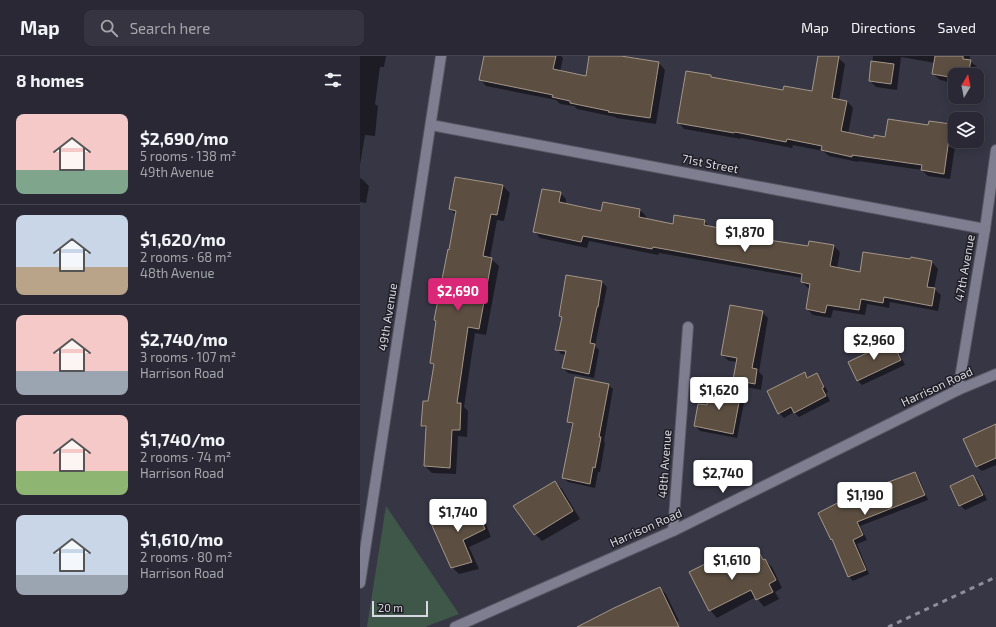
<!DOCTYPE html>
<html lang="en">
<head>
<meta charset="utf-8">
<style>
	:root { --surface:#292834; --page:#353440; --text:#f1f3f6; --muted:#a5a6ac; --line:#45444f; --accent:#db2777 }
	body { margin:0; font-family:"Exo 2",sans-serif; background:var(--page); color:var(--text); height:100vh; display:flex; flex-direction:column; font-size:15px; white-space:nowrap }
	* { box-sizing:border-box; margin:0 }
	p { font-size:13px; color:var(--muted) }
	.icon { flex:none; width:22px; height:22px; fill:none; stroke:currentColor; stroke-width:2; stroke-linecap:round; stroke-linejoin:round }
	.map { position:relative; flex:1; overflow:hidden }
	.panel { display:flex; flex-direction:column; background:var(--surface); width:360px }
	.panel>* { flex:none }
	.needle { width:26px; rotate:10deg }
	.fabs { position:absolute; left:588px; top:12px; display:grid; gap:8px }
	.fabs a { display:grid; place-items:center; width:36px; height:36px; border-radius:8px; background:var(--surface); box-shadow:0 2px 10px #0003,0 0 0 1px var(--line); font-size:20px }
	.scale { position:absolute; left:12px; bottom:10px; width:56px; box-sizing:border-box; padding-left:4px; border:2px solid #d8d8e2; border-top:0; font-size:11px; line-height:14px; white-space:nowrap; color:#d8d8e2; -webkit-text-stroke:3px #1f1e25; paint-order:stroke }
	.price { position:absolute; translate:-50% -34px; padding:0 9px; border-radius:4px; background:#fff; color:#222; font-size:13px; line-height:26px; filter:drop-shadow(0 1px 2px #0008) }
	.price::after { content:''; position:absolute; left:50%; top:24px; width:12px; height:9px; margin-left:-6px; background:inherit; clip-path:polygon(0 0,100% 0,50% 100%) }
	.price.active { background:var(--accent); color:#fff }
	ul { padding:0; list-style:none }
	li { display:flex; align-items:center; gap:12px; height:100px; padding:0 16px }
	li+li { border-top:1px solid var(--line) }
	li span { display:grid; place-items:center; flex:none; width:112px; height:80px; border-radius:8px; color:#555 }
	li>.icon { margin-inline-start:auto }
	span .icon { width:48px; height:48px; fill:#fffc; stroke-width:1 }
	li b { font-size:17px }
	h2 { display:flex; justify-content:space-between; align-items:center; height:48px; padding:0 16px; font-size:17px }
	header { display:flex; align-items:center; gap:24px; box-sizing:border-box; height:56px; padding:0 20px; background:var(--surface); border-bottom:1px solid var(--line) }
	header strong { font-size:19px }
	nav { display:flex; gap:22px; margin-inline-start:auto; font-size:14px }
	.search { width:280px; height:36px; background:var(--page); display:flex; align-items:center; gap:10px; box-sizing:border-box; padding:0 14px; border-radius:8px; color:var(--muted); font-size:15px }
	main { display:flex; flex:1; min-height:0 }
	.map>svg:first-child { display:block }
	.green { fill:#3f5748 }
	.shadow { fill:#0007 }
	.building { fill:#5c4f42; stroke:#a49687 }
	.lines { fill:none; stroke-linecap:round; stroke-linejoin:round }
	.minor-casing { stroke:#565563; stroke-width:12 }
	.minor { stroke:#7f7e90; stroke-width:10 }
	.rail { stroke:#8f8f9b; stroke-width:3; stroke-dasharray:5 5; stroke-linecap:butt }
	.labels { text-anchor:middle; stroke-width:3; stroke-linejoin:round; paint-order:stroke }
	.street-label { font-size:12px; fill:#d8d8e2; stroke:#1f1e25 }
</style>
</head>
<body>
<header>
<strong>Map</strong>
<div class="search"><svg class="icon" aria-label="search" viewBox="0 0 24 24"><circle cx="10" cy="10" r="6"/><path d="M15 15l6 6"/></svg>Search here</div>
<nav><a>Map</a><a>Directions</a><a>Saved</a></nav>
</header>
<main>
<section class="panel">
<h2>8 homes<svg class="icon" aria-label="filters" viewBox="0 0 24 24"><path d="M4 7h16M4 17h16"/><circle cx="9" cy="7" r="2"/><circle cx="15" cy="17" r="2"/></svg></h2>
<ul>
<li><span style="background:linear-gradient(#f6c9c9 70%,#7fa58c 0)"><svg class="icon" aria-label="home" viewBox="0 0 24 24"><path d="M3 11l9-7 9 7M6 9v11h12V9"/></svg></span><div><b>$2,690/mo</b><p>5 rooms · 138 m²</p><p>49th Avenue</p></div></li>
<li><span style="background:linear-gradient(#c9d6e8 65%,#b9a48a 0)"><svg class="icon" aria-label="home" viewBox="0 0 24 24"><path d="M3 11l9-7 9 7M6 9v11h12V9"/></svg></span><div><b>$1,620/mo</b><p>2 rooms · 68 m²</p><p>48th Avenue</p></div></li>
<li><span style="background:linear-gradient(#f6c9c9 70%,#9aa5b1 0)"><svg class="icon" aria-label="home" viewBox="0 0 24 24"><path d="M3 11l9-7 9 7M6 9v11h12V9"/></svg></span><div><b>$2,740/mo</b><p>3 rooms · 107 m²</p><p>Harrison Road</p></div></li>
<li><span style="background:linear-gradient(#f6c9c9 70%,#8fb573 0)"><svg class="icon" aria-label="home" viewBox="0 0 24 24"><path d="M3 11l9-7 9 7M6 9v11h12V9"/></svg></span><div><b>$1,740/mo</b><p>2 rooms · 74 m²</p><p>Harrison Road</p></div></li>
<li><span style="background:linear-gradient(#c9d6e8 75%,#9aa5b1 0)"><svg class="icon" aria-label="home" viewBox="0 0 24 24"><path d="M3 11l9-7 9 7M6 9v11h12V9"/></svg></span><div><b>$1,610/mo</b><p>2 rooms · 80 m²</p><p>Harrison Road</p></div></li>
</ul>
</section>
<div class="map">
<svg width="636" height="571" viewBox="0 0 636 571">
	<rect width="100%" height="100%" fill="#373645"/>
	<path class="green" d="M26,450l73,108 -34,13h-58z"/>
	<g class="shadow">
		<path d="M0,0h26l-2,11h-4l-5,37 3,2 -3,30 -10,-1 -5,30z"/>
		<path d="M125,0h76l2,2 -3,14 27,5 3,-21h30l39,7 6,7 -9,54 -40,-6 -1,-1 -38,-8 -3,-3 -14,-2 -4,-4 -70,-14 -6,-7z"/>
		<path d="M459,0h9l10,2 7,6 -6,36 8,1 6,7 -5,26 27,5 11,-1 43,-12v-4l22,3 4,4v12h1l-6,38 -22,-3 -6,-6 -64,-9v1l-29,-6 -6,-5 -30,-6 -1,3 -51,-10v1l-57,-10 -6,-7 33,-46 1,2 72,13 29,1z"/>
		<path d="M513,0h97v5l7,6 -1,8h-21v13l-3,-1 -7,-6 -5,-1 -7,-6 2,-11 -34,-6 -4,33 -21,-3 -6,-6z"/>
		<path d="M0,122l2,1 7,7 -3,17 -6,-1z"/>
		<path d="M143,130l7,7 -6,28 -7,-1 -7,38 9,8 -13,69 -11,-2 -11,74 4,4 -1,26 -9,-1 -2,38 -24,-1 -7,-7 2,-36 -5,-4 7,-24 6,-35 -4,-4 25,-148 -6,-6z"/>
		<path d="M200,137l6,6v5l36,8 2,-9 36,7 6,6 -1,4 29,5 30,-4 7,7 51,8 4,5 43,6 25,-1 6,6 -3,17 24,4 50,-13v-2l21,4 6,7 -4,20 7,6 -3,16 -48,-9 -1,6 -22,-4 -2,11 -32,-5 -2,8 -18,-3 -6,-6 3,-21h-2l-6,-6 1,-4 -144,-25 -1,2 -69,-14 -2,7 -47,-10 -6,-7z"/>
		<path d="M242,226l5,5 -12,59 4,4 -5,28 -26,-5 -5,-5 3,-13 -5,-1 -4,-5 6,-31 -2,-2z"/>
		<path d="M402,256l6,6 -9,54 4,4 -2,14 -20,-4 -7,-6 4,-18 -9,-1 -7,-6z"/>
		<path d="M532,286l4,5 9,18 -43,20 -4,-4 -9,-19z"/>
		<path d="M444,317l5,5 8,-4 4,5 7,13 -2,1 4,8 -31,16 -5,-5 -10,6 -5,-5z"/>
		<path d="M248,329l5,4 -9,52 1,2 -5,29h-2l-3,16 -27,-6 -5,-4 10,-52 -5,-5z"/>
		<path d="M380,337l5,5 -8,40 -37,-7 -5,-5 13,-20z"/>
		<path d="M636,369v40l-14,6 -5,-4 -13,-27z"/>
		<path d="M555,418l4,4 9,22 -68,26 7,14 -10,4 12,30 -16,7 -4,-4 -15,-35 -2,-3z"/>
		<path d="M613,420l5,5 9,19 -22,10 -5,-5z"/>
		<path d="M195,426l7,7 18,30 -38,22 -7,-7z"/>
		<path d="M113,446l7,7 11,28 -22,10 10,22 -20,5 -7,-7z"/>
		<path d="M400,500l12,11 10,21 -7,4 4,7 -15,8 -8,-10 -39,21 -7,-8 3,-49 5,5 14,-7 7,8z"/>
		<path d="M300,532l6,6 13,27 -12,6h-87z"/>
	</g>
	<g class="building">
		<path d="M124,0h72l-3,13 33,7 3,-20h32l38,6 -9,56 -42,-6 1,-1 -39,-8v-2l-18,-4 1,-2 -74,-15z"/>
		<path d="M458,0h21l-7,42 15,3 -6,30 33,7v-3l11,2 3,-18 40,6 1,-4 22,3 -7,50 -23,-4 1,-5 -70,-10v2l-31,-7 1,-4 -35,-7 -1,3 -51,-10 -1,1 -57,-10 9,-52 25,4v2l72,13 1,-4 28,5z"/>
		<path d="M575,0h28v3l8,1 -3,15h-13v3l-23,-4z"/>
		<path d="M511,5l23,3 -3,20 -22,-3z"/>
		<path d="M95,121l48,8 -6,30 -6,-1 -8,42 9,2 -13,71 -11,-2 -11,76h4l-1,27h-8l-2,38 -26,-2 2,-40h-5l2,-25h5l6,-37 -4,-1 6,-42 -2,-1 14,-71 1,1 7,-39 -7,-2z"/>
		<path d="M182,133l19,3 -2,10 42,9 2,-9 37,7 -1,8 34,7 1,-9 31,5 -1,5 35,7 23,3v4l46,7 1,-5 25,4 -4,21 30,6 3,-20 47,7 1,-2 21,4 -5,26 8,1 -3,18 -48,-9 -1,6 -22,-4 -2,11 -32,-5 -2,8 -19,-4 4,-25 -9,-2 1,-8 -149,-27 -1,2 -69,-13 -2,6 -48,-10z"/>
		<path d="M206,219l36,6 -4,26h-1l-7,36 5,1 -6,30 -27,-6 4,-17 -11,-1 7,-33 -3,-1z"/>
		<path d="M370,249l33,6 -11,57 5,1 -2,15 -22,-4 4,-22 -16,-3z"/>
		<path d="M532,285l9,19 -44,21 -9,-19z"/>
		<path d="M445,316l2,6 10,-5 7,14 -2,1 4,8 -32,17 -3,-6 -13,7 -11,-23z"/>
		<path d="M215,321l34,7 -10,53h2l-6,31 -2,-1 -3,17 -28,-6 11,-55 -6,-1z"/>
		<path d="M350,331l31,5 -8,42 -39,-8 4,-22 9,1z"/>
		<path d="M636,368v34l-20,9 -13,-28z"/>
		<path d="M555,416l10,23 -68,27 6,13 -10,5 13,30 -18,7 -16,-38 -1,1 -13,-27 31,-16z"/>
		<path d="M613,419l10,20 -24,11 -9,-20z"/>
		<path d="M195,425l18,30 -39,24 -21,-29z"/>
		<path d="M113,445l12,28 -22,11 9,22 -21,6 -21,-47z"/>
		<path d="M400,498l3,6 2,-1 11,21 -7,4 4,8 -17,8 -5,-10 -42,21 -20,-39 24,-12 3,6 16,-9 5,10z"/>
		<path d="M300,531l19,40h-102l37,-19z"/>
	</g>
	<g class="lines">
		<defs>
			<g id="minor">
				<path d="M71,69l554,104"/>
				<path d="M598,334l27,-161 11,-79"/>
				<path d="M313,475l15,-204"/>
				<path d="M0,527l81,-527"/>
				<path d="M95,571l218,-96 285,-141 38,-16"/>
			</g>
		</defs>
		<use href="#minor" class="minor-casing"/>
		<use href="#minor" class="minor"/>
		<path class="rail" d="M528,571l108,-50"/>
	</g>
	<g class="labels">
		<g class="street-label">
			<text transform="translate(350 108) rotate(11)" y="4">71st Street</text>
			<text transform="translate(605 212) rotate(-80)" y="4">47th Avenue</text>
			<text transform="translate(28 261) rotate(-81)" y="4">49th Avenue</text>
			<text transform="translate(577 331) rotate(-25)" y="4">Harrison Road</text>
			<text transform="translate(305 408) rotate(-86)" y="4">48th Avenue</text>
			<text transform="translate(286 472) rotate(-24)" y="4">Harrison Road</text>
		</g>
	</g>
</svg>
<div class="fabs">
<a><svg class="needle" viewBox="-14 -14 28 28"><path d="M0-13l5 13h-10z" fill="#e53935"/><path d="M0 13l5-13h-10z" fill="#a5a6ac"/></svg></a>
<a><svg class="icon" aria-label="layers" viewBox="0 0 24 24"><path d="M12 4l9 5-9 5-9-5zM3 14l9 5 9-5"/></svg></a>
</div>
<div class="scale">20 m</div>
<b class="price" style="left:385px;top:197px">$1,870</b>
<b class="price active" style="left:98px;top:256px">$2,690</b>
<b class="price" style="left:514px;top:305px">$2,960</b>
<b class="price" style="left:359px;top:355px">$1,620</b>
<b class="price" style="left:363px;top:438px">$2,740</b>
<b class="price" style="left:505px;top:460px">$1,190</b>
<b class="price" style="left:98px;top:477px">$1,740</b>
<b class="price" style="left:372px;top:525px">$1,610</b>
</div>
</main>
</body>
</html>
